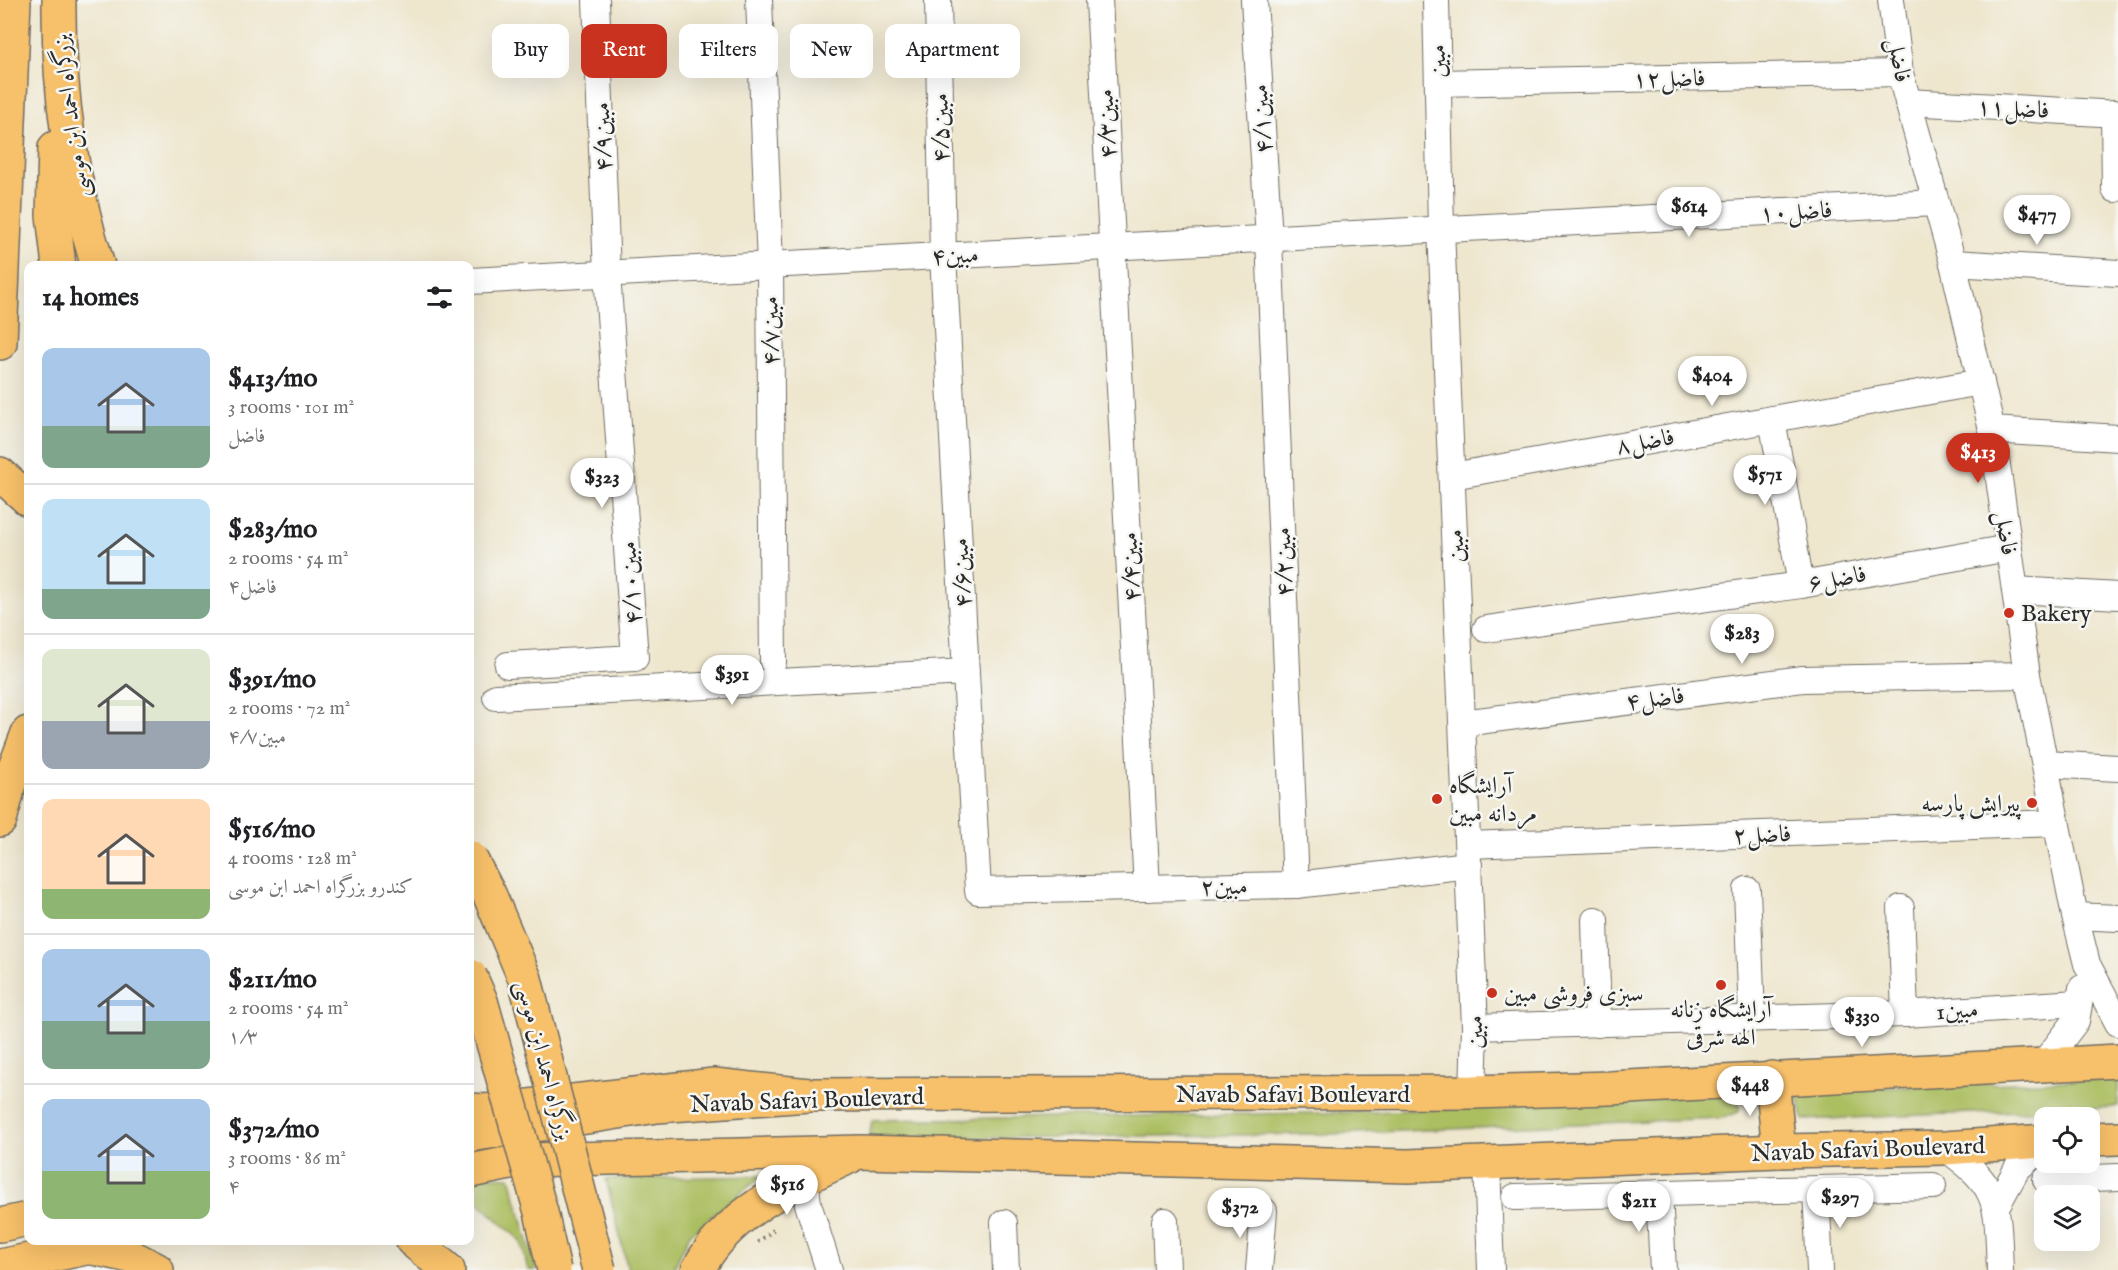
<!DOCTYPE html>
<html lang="en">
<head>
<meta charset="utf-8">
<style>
	:root { --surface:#fff; --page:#f2f2f2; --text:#202124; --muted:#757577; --line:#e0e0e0; --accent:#c8321e }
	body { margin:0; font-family:"IM FELL English",Amiri,serif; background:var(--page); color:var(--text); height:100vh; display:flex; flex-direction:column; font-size:22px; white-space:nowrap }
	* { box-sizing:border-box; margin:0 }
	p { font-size:20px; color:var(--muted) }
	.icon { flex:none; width:33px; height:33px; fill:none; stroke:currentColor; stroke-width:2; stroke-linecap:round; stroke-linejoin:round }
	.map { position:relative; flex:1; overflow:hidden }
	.details { position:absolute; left:24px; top:261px; width:450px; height:984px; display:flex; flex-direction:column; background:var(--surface); border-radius:12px; box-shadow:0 6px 24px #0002 }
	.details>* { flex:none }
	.top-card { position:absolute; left:492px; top:24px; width:570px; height:54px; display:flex; gap:12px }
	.tools { position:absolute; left:2034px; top:1107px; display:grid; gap:12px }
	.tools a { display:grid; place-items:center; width:66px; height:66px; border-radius:12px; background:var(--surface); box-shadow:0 6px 24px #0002; font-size:30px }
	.price { position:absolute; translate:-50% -51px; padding:0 14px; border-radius:21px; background:#fff; color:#222; font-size:20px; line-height:39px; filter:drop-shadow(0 2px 3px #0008) }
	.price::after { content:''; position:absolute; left:50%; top:36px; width:18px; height:14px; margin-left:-9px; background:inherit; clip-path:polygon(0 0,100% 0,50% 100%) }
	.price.on { background:var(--accent); color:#fff }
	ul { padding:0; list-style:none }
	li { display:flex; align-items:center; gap:18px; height:150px; padding:0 18px }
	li+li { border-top:2px solid var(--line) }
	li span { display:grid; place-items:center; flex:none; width:168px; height:120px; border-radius:12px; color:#555 }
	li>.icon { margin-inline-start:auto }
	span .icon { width:72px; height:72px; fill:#fffc; stroke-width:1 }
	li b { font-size:26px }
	h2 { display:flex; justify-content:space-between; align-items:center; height:72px; padding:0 18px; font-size:26px }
	.chip { padding:0 21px; border-radius:12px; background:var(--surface); box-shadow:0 6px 24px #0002; font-size:21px; line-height:54px }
	.chip.on { background:var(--accent); color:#fff }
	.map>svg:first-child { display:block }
	.green { fill:#abbe61; stroke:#6b7446; stroke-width:1.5 }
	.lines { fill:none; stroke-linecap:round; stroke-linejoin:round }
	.minor-casing { stroke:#6f6c64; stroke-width:28 }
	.major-casing { stroke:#6f6c64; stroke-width:36 }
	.highway-casing { stroke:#6f6c64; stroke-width:36 }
	.path { stroke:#6f6c64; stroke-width:4; stroke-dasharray:1.5 4.5; stroke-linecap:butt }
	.minor { stroke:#fff; stroke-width:26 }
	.major { stroke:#f7c06b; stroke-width:33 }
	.highway { stroke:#f7c06b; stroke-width:33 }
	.highway-bridge-casing { stroke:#6f6c64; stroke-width:36; stroke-linecap:butt }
	.highway-bridge { stroke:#f7c06b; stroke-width:33 }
	.poi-dot { fill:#c8321e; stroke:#f6f6f2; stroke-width:2 }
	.labels { text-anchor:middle; stroke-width:5; stroke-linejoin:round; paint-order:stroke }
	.street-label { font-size:24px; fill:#2b2b2b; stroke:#f6f6f2 }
	.poi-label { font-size:24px; fill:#2b2b2b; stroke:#f6f6f2; text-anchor:start }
</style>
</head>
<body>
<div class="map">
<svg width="2118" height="1270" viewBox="0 0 2118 1270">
	<rect width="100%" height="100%" fill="#f6f6f2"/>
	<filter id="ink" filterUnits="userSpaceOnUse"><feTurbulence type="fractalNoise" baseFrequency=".0167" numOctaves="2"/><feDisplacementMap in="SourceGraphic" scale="12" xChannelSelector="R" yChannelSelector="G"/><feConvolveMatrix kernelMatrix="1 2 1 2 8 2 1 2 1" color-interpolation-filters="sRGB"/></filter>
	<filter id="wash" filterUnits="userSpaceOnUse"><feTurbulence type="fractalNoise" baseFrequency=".008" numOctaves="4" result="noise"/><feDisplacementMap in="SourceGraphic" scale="24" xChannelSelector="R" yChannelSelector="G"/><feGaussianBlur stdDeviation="1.35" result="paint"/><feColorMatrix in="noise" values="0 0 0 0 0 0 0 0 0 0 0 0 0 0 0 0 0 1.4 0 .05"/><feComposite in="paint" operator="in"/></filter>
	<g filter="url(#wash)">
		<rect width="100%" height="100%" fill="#eee6cd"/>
		<g class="green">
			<path d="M2118,1079v28l-315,13 -6,-29z"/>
			<path d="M1716,1094l23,2v16l-16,6 -395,16 -459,5 3,-19 500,-8z"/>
			<path d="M470,1175l40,2 26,93h-8l-7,-29 -51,-46z"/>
			<path d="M762,1176l-72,58 -17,36h-45l-22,-91z"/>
		</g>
	</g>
	<g filter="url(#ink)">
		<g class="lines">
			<defs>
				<g id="minor">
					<path d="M759,0l11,265 3,397"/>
					<path d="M938,0l5,256 35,635 318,-6 173,-20"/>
					<path d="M1099,0l48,888"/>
					<path d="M1254,0l15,239 27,646"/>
					<path d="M1436,0l5,229 34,798 -2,65"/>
					<path d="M1891,0l9,73 53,190 39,167 35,245 48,241 12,48 31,59"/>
					<path d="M1438,83l462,-10"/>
					<path d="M1908,102l210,12"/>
					<path d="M2114,113l1,76"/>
					<path d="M1953,263l165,10"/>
					<path d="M470,281l1465,-78"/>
					<path d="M1772,419l29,166"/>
					<path d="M1992,430l126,8"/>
					<path d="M1452,476l529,-94"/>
					<path d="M2015,590l103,6"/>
					<path d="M1486,629l315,-44 208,-37"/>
					<path d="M508,665l127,-7 -28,-384 -11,-274"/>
					<path d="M496,697l470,-25"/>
					<path d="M1463,723l340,-44 224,-4"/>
					<path d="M2045,764l73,4"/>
					<path d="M1468,845l588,-22"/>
					<path d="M1747,890l5,126"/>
					<path d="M1901,908l4,106"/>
					<path d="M2075,916l43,2"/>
					<path d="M1595,920l3,104"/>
					<path d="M1475,1027l430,-13 173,-11"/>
					<path d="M2043,1064l33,-43 6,-33"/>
					<path d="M1945,1148c57,40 52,57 55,122"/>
					<path d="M1487,1163l4,107"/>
					<path d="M805,1178l3,26 21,66"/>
					<path d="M2046,1180l72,-3"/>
					<path d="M1816,1190l4,80"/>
					<path d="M1659,1193l4,77"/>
					<path d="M1515,1197l418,-11"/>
					<path d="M1997,1205l20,-36 27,-24"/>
					<path d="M1165,1221l2,49"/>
					<path d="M1004,1223l2,47"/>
					<path d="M1259,1270l5,-59"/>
				</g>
				<g id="major">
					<path d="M1772,1078l7,73"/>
					<path d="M470,1135l187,-29 152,-11 664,-3 137,-4 508,-27"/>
					<path d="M2090,1139l28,-1"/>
					<path d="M470,1171l56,-11 335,-8 547,14 371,-15 166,-3 99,-7"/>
					<path d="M0,1225l28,-6"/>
					<path d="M412,1240l36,30"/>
					<path d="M0,1266l115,-24"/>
					<path d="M698,1270c29,-58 95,-87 151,-113"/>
				</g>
				<g id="highway">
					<path d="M59,0c-1,90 12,180 39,266"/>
					<path d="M55,148l-2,67 6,51"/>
					<path d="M0,343l14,-343"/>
					<path d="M0,474l28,25"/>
					<path d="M0,820l11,-42 17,-45"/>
					<path d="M470,1110l15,1 229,-26 95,10"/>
					<path d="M88,1247l42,9 27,14"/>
				</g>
			</defs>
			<use href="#minor" class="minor-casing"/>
			<use href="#major" class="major-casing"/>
			<use href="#highway" class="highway-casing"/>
			<path class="path" d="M758,1242l18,-14"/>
			<use href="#minor" class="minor"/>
			<use href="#major" class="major"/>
			<use href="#highway" class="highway"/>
			<defs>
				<g id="highway-bridge">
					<path d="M470,858l20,38 35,83 74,291"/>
					<path d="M470,976l11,25 60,211 13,58"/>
				</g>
			</defs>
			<use href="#highway-bridge" class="highway-bridge-casing"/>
			<use href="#highway-bridge" class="highway-bridge"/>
		</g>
	</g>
	<g class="poi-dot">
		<circle cx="2009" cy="613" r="6"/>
		<circle cx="1437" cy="799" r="6"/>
		<circle cx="2032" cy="803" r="6"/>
		<circle cx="1721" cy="985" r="6"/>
		<circle cx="1492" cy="993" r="6"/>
	</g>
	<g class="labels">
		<g class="street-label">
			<text transform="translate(1900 60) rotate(80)" y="8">فاضل</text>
			<text transform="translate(1437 61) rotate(-91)" y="8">مبین</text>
			<text transform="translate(1669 78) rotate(-1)" y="8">۱۲فاضل</text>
			<text transform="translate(2013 108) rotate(3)" y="8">۱۱فاضل</text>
			<text transform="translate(70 116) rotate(-97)" y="8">بزرگراه احمد ابن موسی</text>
			<text transform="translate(1261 119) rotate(-94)" y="8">۴/۱مبین</text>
			<text transform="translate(1106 124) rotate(-93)" y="8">۴/۳مبین</text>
			<text transform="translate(940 128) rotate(-91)" y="8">۴/۵مبین</text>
			<text transform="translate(602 137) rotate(-92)" y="8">۴/۹مبین</text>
			<text transform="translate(1796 211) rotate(-3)" y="8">۱۰فاضل</text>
			<text transform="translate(955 255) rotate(-3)" y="8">۴مبین</text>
			<text transform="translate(770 331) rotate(-91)" y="8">۴/۷مبین</text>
			<text transform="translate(1645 441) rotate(-10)" y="8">۸فاضل</text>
			<text transform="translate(2007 533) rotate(82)" y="8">فاضل</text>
			<text transform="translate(1455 546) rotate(-93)" y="8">مبین</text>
			<text transform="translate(1283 562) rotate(-92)" y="8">۴/۲مبین</text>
			<text transform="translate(1130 567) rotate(-93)" y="8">۴/۴مبین</text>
			<text transform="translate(961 573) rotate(-93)" y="8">۴/۶مبین</text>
			<text transform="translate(1837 578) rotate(-10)" y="8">۶فاضل</text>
			<text transform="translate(630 583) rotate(-94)" y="8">۴/۱۰مبین</text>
			<text transform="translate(1655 698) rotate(-7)" y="8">۴فاضل</text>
			<text transform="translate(1762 834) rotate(-2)" y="8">۲فاضل</text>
			<text transform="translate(1224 886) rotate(-1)" y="8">۲مبین</text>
			<text transform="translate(1957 1010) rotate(-4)" y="8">1مبین</text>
			<text transform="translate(1474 1032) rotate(-90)" y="8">مبین</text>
			<text transform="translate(545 1060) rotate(75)" y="8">بزرگراه احمد ابن موسی</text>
			<text x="1293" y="1102">Navab Safavi Boulevard</text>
			<text transform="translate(807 1100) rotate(-2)" y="8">Navab Safavi Boulevard</text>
			<text transform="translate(1868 1149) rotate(-2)" y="8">Navab Safavi Boulevard</text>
		</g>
		<g class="poi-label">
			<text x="2021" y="621">Bakery</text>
			<text x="1449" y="793">آرایشگاه<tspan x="1449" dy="28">مردانه مبین</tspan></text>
			<text x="2020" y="811" text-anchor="end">پیرایش پارسه</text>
			<text x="1504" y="1001">سبزی فروشی مبین</text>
			<text x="1721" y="1017" text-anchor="middle">آرایشگاه زنانه<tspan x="1721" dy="28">الهه شرقی</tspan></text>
		</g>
	</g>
</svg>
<div class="tools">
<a><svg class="icon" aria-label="locate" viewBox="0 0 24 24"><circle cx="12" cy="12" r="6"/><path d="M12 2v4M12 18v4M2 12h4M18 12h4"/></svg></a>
<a><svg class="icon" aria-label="layers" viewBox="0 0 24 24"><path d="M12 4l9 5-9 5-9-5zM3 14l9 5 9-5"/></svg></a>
</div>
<b class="price" style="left:1689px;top:238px">$614</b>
<b class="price" style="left:2037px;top:246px">$477</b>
<b class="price" style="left:1712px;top:407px">$404</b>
<b class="price on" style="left:1978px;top:484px">$413</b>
<b class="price" style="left:1765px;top:506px">$571</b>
<b class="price" style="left:602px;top:509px">$323</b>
<b class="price" style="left:1742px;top:665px">$283</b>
<b class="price" style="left:732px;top:706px">$391</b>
<b class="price" style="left:1862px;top:1048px">$330</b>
<b class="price" style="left:1750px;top:1117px">$448</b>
<b class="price" style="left:787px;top:1216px">$516</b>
<b class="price" style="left:1840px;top:1229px">$297</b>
<b class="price" style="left:1639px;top:1233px">$211</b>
<b class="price" style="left:1240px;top:1239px">$372</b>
<div class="top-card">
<a class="chip">Buy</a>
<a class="chip on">Rent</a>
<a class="chip">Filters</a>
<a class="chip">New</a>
<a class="chip">Apartment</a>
</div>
<section class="details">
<h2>14 homes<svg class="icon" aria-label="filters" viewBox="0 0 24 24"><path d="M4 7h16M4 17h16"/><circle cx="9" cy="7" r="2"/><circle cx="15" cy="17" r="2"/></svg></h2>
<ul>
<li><span style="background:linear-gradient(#a9c7e8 65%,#7fa58c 0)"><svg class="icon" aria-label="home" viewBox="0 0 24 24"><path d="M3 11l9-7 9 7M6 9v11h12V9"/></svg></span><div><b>$413/mo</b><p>3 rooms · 101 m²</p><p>فاضل</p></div></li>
<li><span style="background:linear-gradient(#bfe0f5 75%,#7fa58c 0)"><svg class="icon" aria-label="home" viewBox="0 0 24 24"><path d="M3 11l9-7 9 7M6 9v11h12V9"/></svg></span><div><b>$283/mo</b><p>2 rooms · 54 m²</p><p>۴فاضل</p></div></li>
<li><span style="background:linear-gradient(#dfe7d0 60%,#9aa5b1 0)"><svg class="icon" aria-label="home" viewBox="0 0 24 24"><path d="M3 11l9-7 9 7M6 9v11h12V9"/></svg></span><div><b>$391/mo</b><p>2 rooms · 72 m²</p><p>۴/۷مبین</p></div></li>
<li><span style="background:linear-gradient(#ffd9b3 75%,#8fb573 0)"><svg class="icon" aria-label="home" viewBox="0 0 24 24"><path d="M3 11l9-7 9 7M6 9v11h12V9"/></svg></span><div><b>$516/mo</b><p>4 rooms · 128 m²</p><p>کندرو بزرگراه احمد ابن موسی</p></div></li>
<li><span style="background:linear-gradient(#a9c7e8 60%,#7fa58c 0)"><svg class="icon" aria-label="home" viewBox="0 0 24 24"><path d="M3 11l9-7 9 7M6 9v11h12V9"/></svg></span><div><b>$211/mo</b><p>2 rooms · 54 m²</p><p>۱/۳</p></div></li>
<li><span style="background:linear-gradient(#a9c7e8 60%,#8fb573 0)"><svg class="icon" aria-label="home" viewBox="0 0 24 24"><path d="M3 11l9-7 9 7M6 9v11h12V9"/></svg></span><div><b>$372/mo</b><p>3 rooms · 86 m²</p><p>۴</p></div></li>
</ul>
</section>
</div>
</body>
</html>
